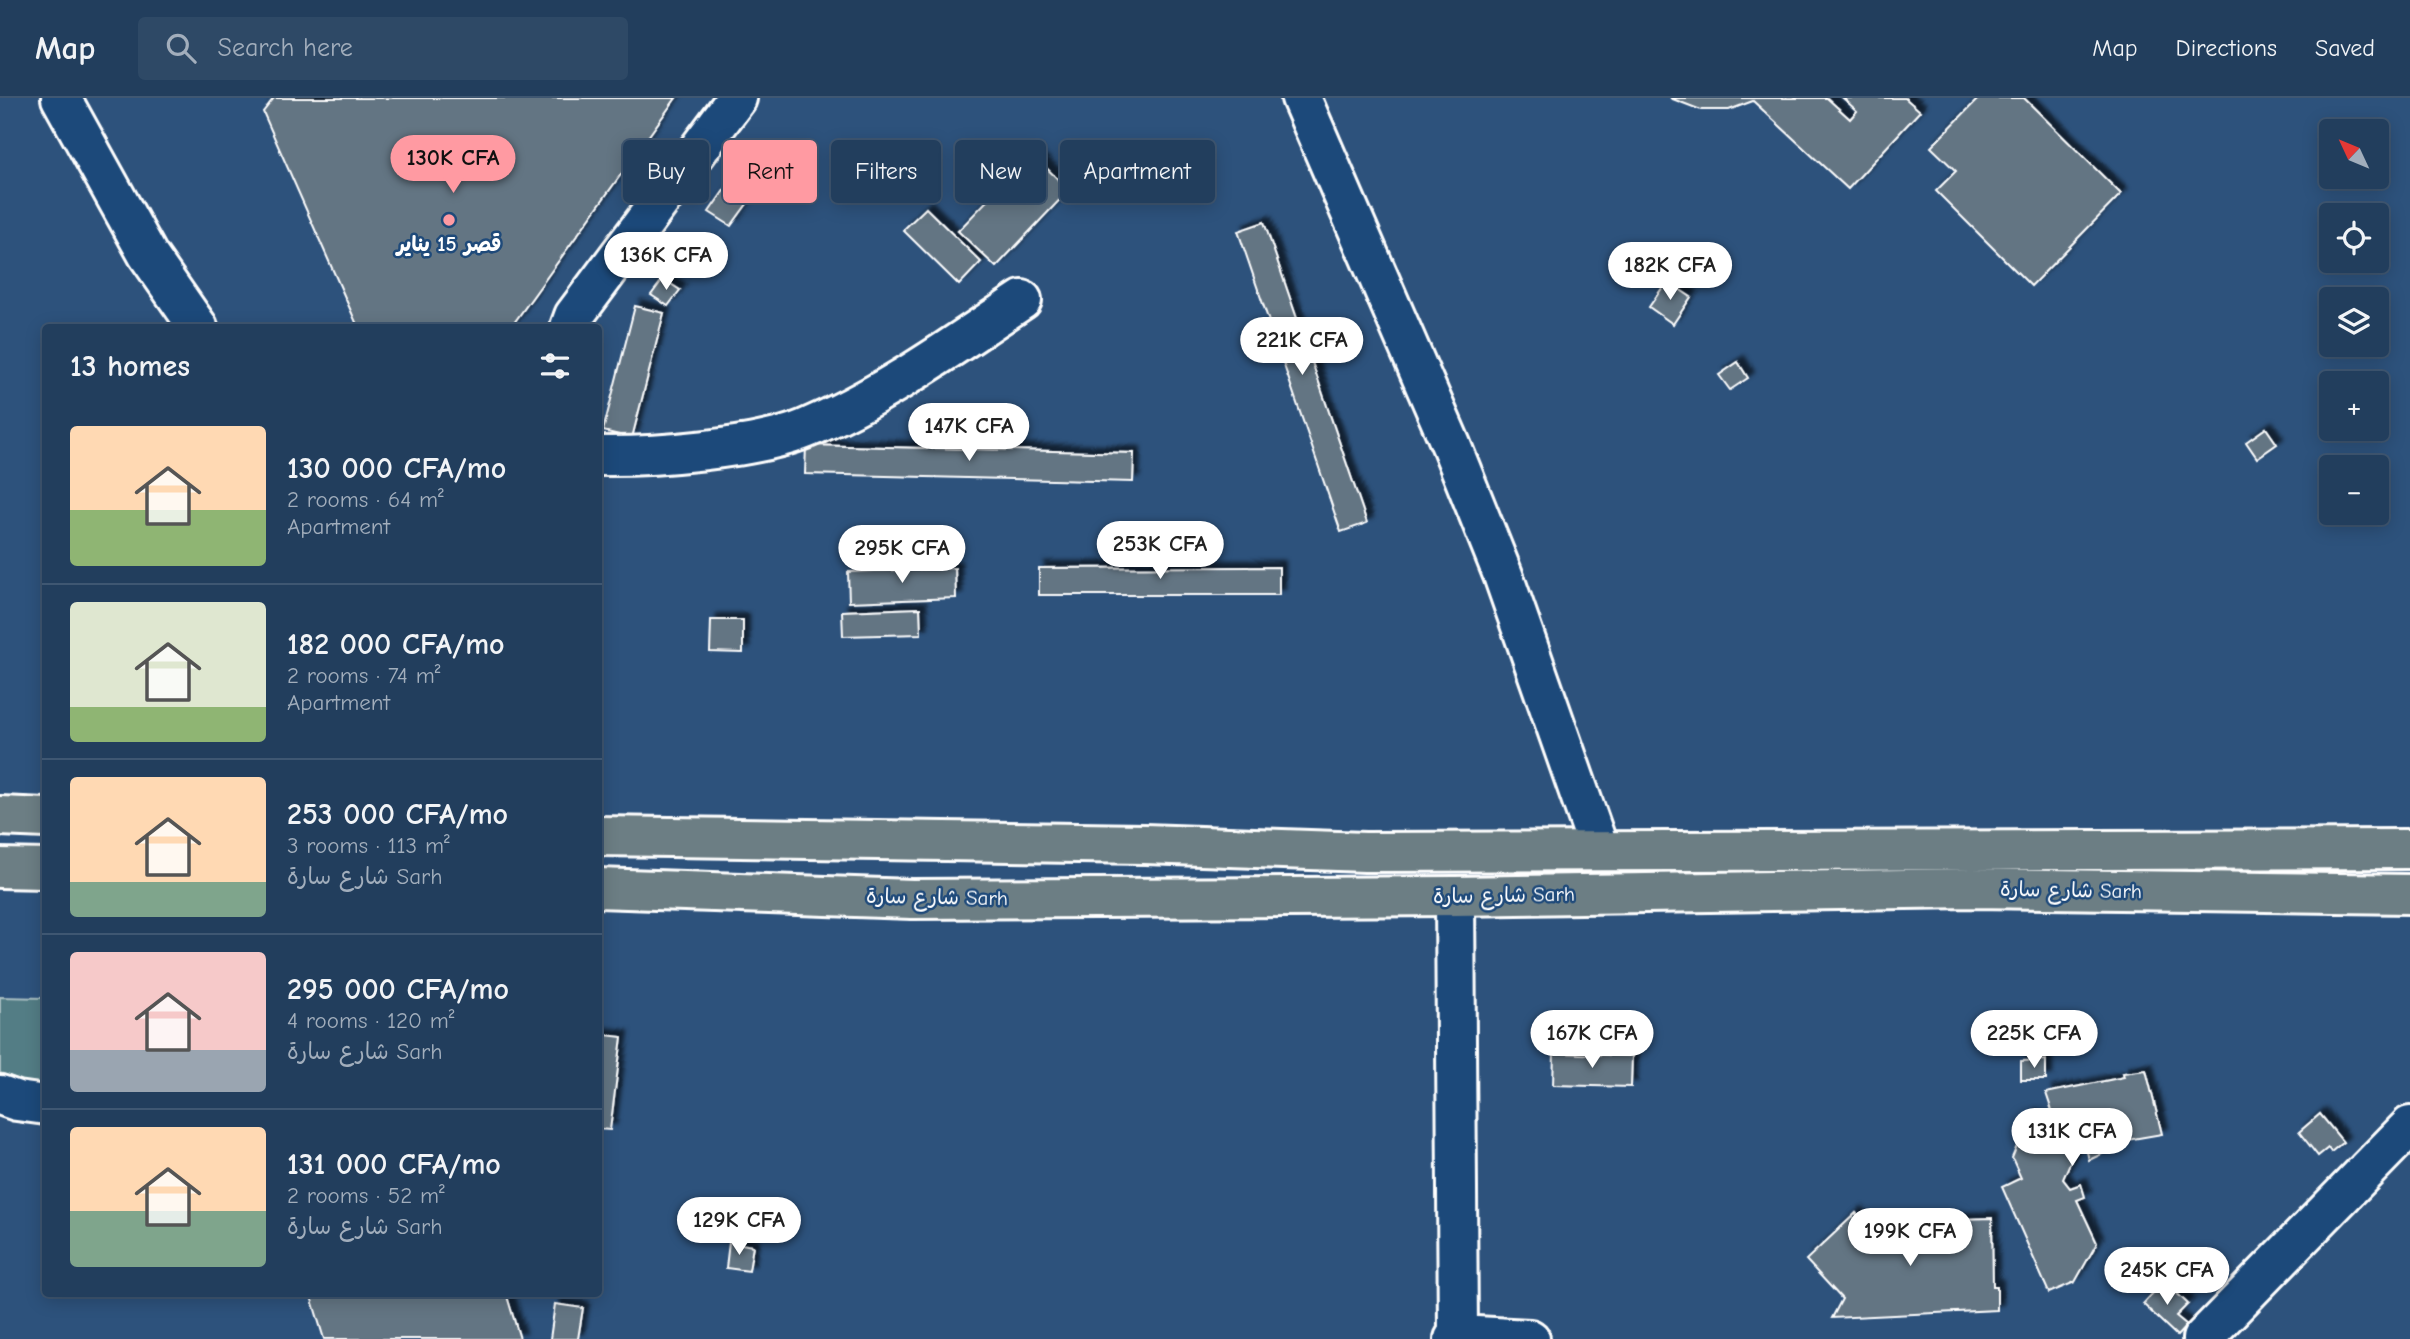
<!DOCTYPE html>
<html lang="en">
<head>
<meta charset="utf-8">
<style>
	:root { --surface:#223e5d; --page:#2e4966; --text:#f1f3f6; --muted:#a2aebc; --line:#3f5772; --accent:#ff9aa2 }
	body { margin:0; font-family:"Comic Neue","Playpen Sans Arabic",sans-serif; background:var(--page); color:var(--text); height:100vh; display:flex; flex-direction:column; font-size:26px; white-space:nowrap }
	* { box-sizing:border-box; margin:0 }
	p { font-size:23px; color:var(--muted) }
	.icon { flex:none; width:38px; height:38px; fill:none; stroke:currentColor; stroke-width:2; stroke-linecap:round; stroke-linejoin:round }
	.map { position:relative; flex:1; overflow:hidden }
	.drawer { position:absolute; left:42px; top:226px; width:560px; height:973px; display:flex; flex-direction:column; background:var(--surface); border-radius:7px; box-shadow:0 4px 18px #0003,0 0 0 2px var(--line) }
	.drawer>* { flex:none }
	.top-card { position:absolute; left:623px; top:42px; width:665px; height:63px; display:flex; gap:14px }
	.needle { width:46px; rotate:314deg }
	.buttons { position:absolute; left:2319px; top:21px; display:grid; gap:14px }
	.buttons a { display:grid; place-items:center; width:70px; height:70px; border-radius:7px; background:var(--surface); box-shadow:0 4px 18px #0003,0 0 0 2px var(--line); font-size:35px }
	.price { position:absolute; translate:-50% -60px; padding:0 16px; border-radius:24px; background:#fff; color:#222; font-size:23px; line-height:46px; filter:drop-shadow(0 2px 4px #0008) }
	.price::after { content:''; position:absolute; left:50%; top:42px; width:21px; height:16px; margin-left:-10px; background:inherit; clip-path:polygon(0 0,100% 0,50% 100%) }
	.price.selected { background:var(--accent); color:#111 }
	ul { padding:0; list-style:none }
	li { display:flex; align-items:center; gap:21px; height:175px; padding:0 28px }
	li+li { border-top:2px solid var(--line) }
	li span { display:grid; place-items:center; flex:none; width:196px; height:140px; border-radius:7px; color:#555 }
	li>.icon { margin-inline-start:auto }
	span .icon { width:84px; height:84px; fill:#fffc; stroke-width:1 }
	li b { font-size:30px }
	h2 { display:flex; justify-content:space-between; align-items:center; height:84px; padding:0 28px; font-size:30px }
	.pill { padding:0 24px; border-radius:7px; background:var(--surface); box-shadow:0 4px 18px #0003,0 0 0 2px var(--line); font-size:24px; line-height:63px }
	.pill.selected { background:var(--accent); color:#111 }
	header { display:flex; align-items:center; gap:42px; box-sizing:border-box; height:98px; padding:0 35px; background:var(--surface); border-bottom:2px solid var(--line) }
	header strong { font-size:33px }
	nav { display:flex; gap:38px; margin-inline-start:auto; font-size:24px }
	.search { width:490px; height:63px; background:var(--page); display:flex; align-items:center; gap:18px; box-sizing:border-box; padding:0 24px; border-radius:7px; color:var(--muted); font-size:26px }
	.map>svg:first-child { display:block }
	.green { fill:#537d85; stroke:#a9bec2; stroke-width:2 }
	.building { fill:#637483; stroke:#fff; stroke-width:2; filter:url(#shadow) }
	.lines { fill:none; stroke-linecap:round; stroke-linejoin:round }
	.minor-casing { stroke:#fff; stroke-width:44 }
	.highway-casing { stroke:#fff; stroke-width:44 }
	.minor { stroke:#1f4a7a; stroke-width:38 }
	.highway { stroke:#6c7e84; stroke-width:38 }
	.poi-dot { fill:#ff9aa2; stroke:#1f4a7a; stroke-width:2.5 }
	.labels { text-anchor:middle; stroke-width:5; stroke-linejoin:round; paint-order:stroke }
	.poi-label { font-size:21px; font-weight:bold; fill:#fff; stroke:#1f4a7a }
	.street-label { font-size:21px; fill:#fff; stroke:#1f4a7a }
</style>
</head>
<body>
<header>
<strong>Map</strong>
<div class="search"><svg class="icon" aria-label="search" viewBox="0 0 24 24"><circle cx="10" cy="10" r="6"/><path d="M15 15l6 6"/></svg>Search here</div>
<nav><a>Map</a><a>Directions</a><a>Saved</a></nav>
</header>
<div class="map">
<svg width="2410" height="1241" viewBox="0 0 2410 1241">
	<defs>
		<filter id="shadow"><feDropShadow dx="6" dy="-6" stdDeviation="2" flood-color="#0009"/></filter>
	</defs>
	<rect width="100%" height="100%" fill="#2d527c"/>
	<filter id="ink" filterUnits="userSpaceOnUse"><feTurbulence type="fractalNoise" baseFrequency=".0143" numOctaves="2"/><feDisplacementMap in="SourceGraphic" scale="14" xChannelSelector="R" yChannelSelector="G"/><feConvolveMatrix kernelMatrix="1 2 1 2 8 2 1 2 1" color-interpolation-filters="sRGB"/></filter>
	<g filter="url(#ink)">
		<path class="green" d="M0,899l45,1v91l-45,-16z"/>
		<g class="building">
			<path d="M274,0h402l-165,229h-153l-95,-215z"/>
			<path d="M1670,0h157l23,21 7,-8 -14,-13h62l15,13 -72,78 -95,-88 -24,9h-28z"/>
			<path d="M1979,0h45l97,96 -90,92 -95,-95 20,-20 -25,-24z"/>
			<path d="M1032,56l37,36 -73,77 -38,-36z"/>
			<path d="M725,91l22,15 -16,22 -22,-14z"/>
			<path d="M926,110l55,54 -22,23 -56,-55z"/>
			<path d="M1264,124l103,301 -26,9 -103,-301z"/>
			<path d="M663,181l17,11 -12,16 -17,-11z"/>
			<path d="M1667,183l24,16 -18,27 -24,-17z"/>
			<path d="M635,208l29,7 -32,125 -29,-7z"/>
			<path d="M1738,264l10,16 -18,12 -11,-15z"/>
			<path d="M2266,330l11,16 -20,14 -11,-16z"/>
			<path d="M806,347l328,8 -1,29 -328,-8z"/>
			<path d="M1279,469v28h-240v-27z"/>
			<path d="M955,470l1,30 -107,4 -1,-30z"/>
			<path d="M920,510l1,26 -78,2 -1,-25z"/>
			<path d="M711,522h32v33l-33,-1z"/>
			<path d="M598,936l24,3 -12,93 -12,-1z"/>
			<path d="M1554,955l78,3 -1,31 -78,-2z"/>
			<path d="M2046,962v20h-25v-19z"/>
			<path d="M2146,972l16,64 -64,11 4,9 -13,6 -3,-12 -7,-6 -16,37 7,9 11,-4 4,13 -8,3 20,43 -22,39 -26,11 -47,-106 19,-9 -9,-20 18,-43 11,7 14,-2 -9,-27 78,-16 -1,-4z"/>
			<path d="M2320,1016l23,28 -12,10 -3,-4 -10,8 -19,-24z"/>
			<path d="M1856,1115l27,29 13,-2v-19l96,-3 1,68h4v24l-165,8 10,-19 -36,-39z"/>
			<path d="M729,1144l24,4 -4,25 -23,-3z"/>
			<path d="M2164,1183l24,23 -12,12 11,9 -10,11 -34,-32z"/>
			<path d="M310,1195h196l14,46h-196z"/>
			<path d="M555,1206l28,4 -5,31h-28z"/>
		</g>
		<g class="lines">
			<defs>
				<g id="minor">
					<path d="M61,0l87,157 50,72"/>
					<path d="M1301,0l150,347 52,130 96,274"/>
					<path d="M570,229l4,-11 163,-218"/>
					<path d="M598,358c54,1 158,-7 207,-27 77,-32 148,-83 217,-129"/>
					<path d="M0,997l17,6 29,4"/>
					<path d="M1458,1237l72,4"/>
					<path d="M1454,1241l4,-4 -3,-439"/>
					<path d="M2202,1241l208,-213"/>
				</g>
				<g id="highway">
					<path d="M0,718l46,2"/>
					<path d="M598,738l547,8 220,8 1045,-3"/>
					<path d="M0,770l46,1"/>
					<path d="M598,790l314,11 543,-3 517,-8 438,6"/>
				</g>
			</defs>
			<use href="#minor" class="minor-casing"/>
			<use href="#highway" class="highway-casing"/>
			<use href="#minor" class="minor"/>
			<use href="#highway" class="highway"/>
		</g>
	</g>
	<circle class="poi-dot" cx="449" cy="122" r="7"/>
	<g class="labels">
		<g class="poi-label">
			<text x="449" y="153">قصر 15 يناير</text>
		</g>
		<g class="street-label">
			<text transform="translate(2071 792) rotate(1)" y="7">شارع سارة Sarh</text>
			<text transform="translate(1504 797) rotate(-1)" y="7">شارع سارة Sarh</text>
			<text transform="translate(937 799) rotate(1)" y="7">شارع سارة Sarh</text>
		</g>
	</g>
</svg>
<div class="buttons">
<a><svg class="needle" viewBox="-14 -14 28 28"><path d="M0-13l5 13h-10z" fill="#e53935"/><path d="M0 13l5-13h-10z" fill="#a2aebc"/></svg></a>
<a><svg class="icon" aria-label="locate" viewBox="0 0 24 24"><circle cx="12" cy="12" r="6"/><path d="M12 2v4M12 18v4M2 12h4M18 12h4"/></svg></a>
<a><svg class="icon" aria-label="layers" viewBox="0 0 24 24"><path d="M12 4l9 5-9 5-9-5zM3 14l9 5 9-5"/></svg></a>
<a>+</a>
<a>−</a>
</div>
<b class="price selected" style="left:453px;top:97px">130K CFA</b>
<b class="price" style="left:666px;top:194px">136K CFA</b>
<b class="price" style="left:1670px;top:204px">182K CFA</b>
<b class="price" style="left:1302px;top:279px">221K CFA</b>
<b class="price" style="left:969px;top:365px">147K CFA</b>
<b class="price" style="left:1160px;top:483px">253K CFA</b>
<b class="price" style="left:902px;top:487px">295K CFA</b>
<b class="price" style="left:1592px;top:972px">167K CFA</b>
<b class="price" style="left:2034px;top:972px">225K CFA</b>
<b class="price" style="left:2072px;top:1070px">131K CFA</b>
<b class="price" style="left:739px;top:1159px">129K CFA</b>
<b class="price" style="left:1910px;top:1170px">199K CFA</b>
<b class="price" style="left:2167px;top:1209px">245K CFA</b>
<div class="top-card">
<a class="pill">Buy</a>
<a class="pill selected">Rent</a>
<a class="pill">Filters</a>
<a class="pill">New</a>
<a class="pill">Apartment</a>
</div>
<section class="drawer">
<h2>13 homes<svg class="icon" aria-label="filters" viewBox="0 0 24 24"><path d="M4 7h16M4 17h16"/><circle cx="9" cy="7" r="2"/><circle cx="15" cy="17" r="2"/></svg></h2>
<ul>
<li><span style="background:linear-gradient(#ffd9b3 60%,#8fb573 0)"><svg class="icon" aria-label="home" viewBox="0 0 24 24"><path d="M3 11l9-7 9 7M6 9v11h12V9"/></svg></span><div><b>130 000 CFA/mo</b><p>2 rooms · 64 m²</p><p>Apartment</p></div></li>
<li><span style="background:linear-gradient(#dfe7d0 75%,#8fb573 0)"><svg class="icon" aria-label="home" viewBox="0 0 24 24"><path d="M3 11l9-7 9 7M6 9v11h12V9"/></svg></span><div><b>182 000 CFA/mo</b><p>2 rooms · 74 m²</p><p>Apartment</p></div></li>
<li><span style="background:linear-gradient(#ffd9b3 75%,#7fa58c 0)"><svg class="icon" aria-label="home" viewBox="0 0 24 24"><path d="M3 11l9-7 9 7M6 9v11h12V9"/></svg></span><div><b>253 000 CFA/mo</b><p>3 rooms · 113 m²</p><p>شارع سارة Sarh</p></div></li>
<li><span style="background:linear-gradient(#f6c9c9 70%,#9aa5b1 0)"><svg class="icon" aria-label="home" viewBox="0 0 24 24"><path d="M3 11l9-7 9 7M6 9v11h12V9"/></svg></span><div><b>295 000 CFA/mo</b><p>4 rooms · 120 m²</p><p>شارع سارة Sarh</p></div></li>
<li><span style="background:linear-gradient(#ffd9b3 60%,#7fa58c 0)"><svg class="icon" aria-label="home" viewBox="0 0 24 24"><path d="M3 11l9-7 9 7M6 9v11h12V9"/></svg></span><div><b>131 000 CFA/mo</b><p>2 rooms · 52 m²</p><p>شارع سارة Sarh</p></div></li>
</ul>
</section>
</div>
</body>
</html>
